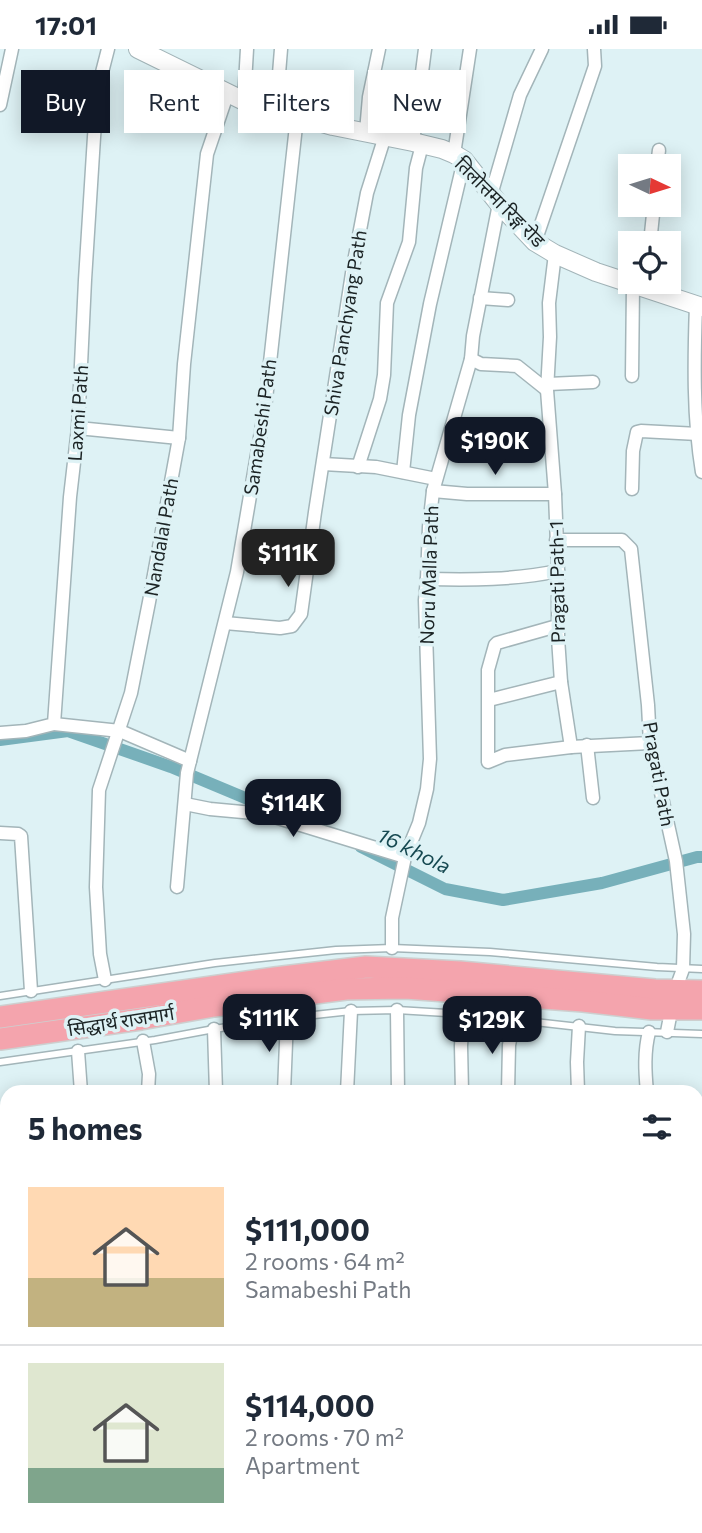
<!DOCTYPE html>
<html lang="en">
<head>
<meta charset="utf-8">
<style>
	:root { --surface:#fff; --page:#f6f6f7; --text:#1f2937; --muted:#747a83; --line:#e0e1e3; --accent:#111827 }
	body { margin:0; font-family:Commissioner,"Noto Sans Devanagari",sans-serif; background:var(--page); color:var(--text); height:100vh; display:flex; flex-direction:column; font-size:26px; white-space:nowrap }
	* { box-sizing:border-box; margin:0 }
	p { font-size:23px; color:var(--muted) }
	.icon { flex:none; width:38px; height:38px; fill:none; stroke:currentColor; stroke-width:2; stroke-linecap:round; stroke-linejoin:round }
	.map { position:relative; flex:1; overflow:hidden }
	.side { position:absolute; left:0px; top:1036px; width:704px; height:448px; display:flex; flex-direction:column; background:var(--surface); border-radius:21px 21px 0 0; box-shadow:0 4px 18px #0003 }
	.side>* { flex:none }
	.guide { position:absolute; left:21px; top:21px; width:662px; height:63px; display:flex; gap:14px }
	.needle { width:46px; rotate:94deg }
	.tools { position:absolute; left:618px; top:105px; display:grid; gap:14px }
	.tools a { display:grid; place-items:center; width:63px; height:63px; border-radius:0px; background:var(--surface); box-shadow:0 4px 18px #0003; font-size:35px }
	.price { position:absolute; translate:-50% -60px; padding:0 16px; border-radius:14px; background:var(--accent); color:#fff; font-size:23px; line-height:46px; filter:drop-shadow(0 2px 4px #0008) }
	.price::after { content:''; position:absolute; left:50%; top:42px; width:21px; height:16px; margin-left:-10px; background:inherit; clip-path:polygon(0 0,100% 0,50% 100%) }
	.price.on { background:#222; color:#fff }
	ul { padding:0; list-style:none }
	li { display:flex; align-items:center; gap:21px; height:175px; padding:0 28px }
	li+li { border-top:2px solid var(--line) }
	li span { display:grid; place-items:center; flex:none; width:196px; height:140px; border-radius:0px; color:#555 }
	li>.icon { margin-inline-start:auto }
	span .icon { width:84px; height:84px; fill:#fffc; stroke-width:1 }
	li b { font-size:30px }
	h2 { display:flex; justify-content:space-between; align-items:center; height:84px; padding:0 28px; font-size:30px }
	.pill { padding:0 24px; border-radius:0px; background:var(--surface); box-shadow:0 4px 18px #0003; font-size:24px; line-height:63px }
	.pill.on { background:var(--accent); color:#fff }
	.status { display:flex; justify-content:space-between; align-items:center; height:49px; padding:0 35px; background:var(--surface); direction:ltr }
	.status svg { height:19px; fill:currentColor }
	.map>svg:first-child { display:block }
	.lines { fill:none; stroke-linecap:round; stroke-linejoin:round }
	.canal { stroke:#77b0ba; stroke-width:12 }
	.river { stroke:#77b0ba; stroke-width:21 }
	.lane-casing { stroke:#a3b5b9; stroke-width:9 }
	.street-casing { stroke:#a3b5b9; stroke-width:15 }
	.secondary-casing { stroke:#a3b5b9; stroke-width:20 }
	.highway-casing { stroke:#cdcfcf; stroke-width:24 }
	.lane { stroke:#fff; stroke-width:6 }
	.street { stroke:#fff; stroke-width:12 }
	.secondary { stroke:#fff; stroke-width:18 }
	.highway { stroke:#f4a4ad; stroke-width:21 }
	.labels { text-anchor:middle; stroke-width:7; stroke-linejoin:round; paint-order:stroke }
	.street-label { font-size:19px; fill:#1b2324; stroke:#def2f5 }
	.water-label { font-size:21px; font-style:italic; fill:#164951; stroke:#def2f5 }
</style>
</head>
<body>
<div class="status"><b>17:01</b><svg viewBox="0 0 49 12"><path d="M0 12V9h3v3zM5 12V6h3v6zM10 12V3h3v9zM15 12V0h3v12zM26 1h20v11H26zM47 4h2v5h-2z"/></svg></div>
<div class="map">
<svg width="702" height="1484" viewBox="0 0 702 1484">
	<rect width="100%" height="100%" fill="#def2f5"/>
	<g class="lines">
		<g class="canal">
			<path d="M0,691l68,-9 103,36 122,51"/>
			<path d="M361,798l84,42 58,11 99,-17 95,-26h5"/>
		</g>
		<g class="river">
			<path d="M696,1410l6,-1"/>
			<path d="M566,1484l5,-7"/>
		</g>
		<defs>
			<g id="lane">
				<path d="M0,947l215,-33 121,-13 56,-2 98,4 167,15 45,2"/>
				<path d="M0,1013l155,-22 59,-11 73,-11 64,-7 46,-1 66,4 152,17 87,3"/>
			</g>
			<g id="street">
				<path d="M244,52l3,-52"/>
				<path d="M0,56l12,-56"/>
				<path d="M276,62l5,-62"/>
				<path d="M366,83l3,-35 10,-48"/>
				<path d="M413,93l12,-93"/>
				<path d="M454,105l16,-105"/>
				<path d="M657,117l2,-16"/>
				<path d="M491,146l29,-100 22,-46"/>
				<path d="M535,193l60,-176 -1,-17"/>
				<path d="M650,194l4,-38"/>
				<path d="M555,205l-6,49 1,34 -3,53 8,104 3,77v67l3,44 10,65 79,-4"/>
				<path d="M480,249l28,2"/>
				<path d="M696,256c-2,56 -3,112 6,167"/>
				<path d="M471,310l10,5 36,2 30,24"/>
				<path d="M632,327l1,-91"/>
				<path d="M548,335l45,-2"/>
				<path d="M78,379l101,10"/>
				<path d="M323,415l53,3 60,12"/>
				<path d="M358,418l22,-68 4,-24 3,-72 22,-61 7,-74 6,-23"/>
				<path d="M403,423l6,-57 21,-111 34,-144"/>
				<path d="M632,440l1,-38 4,-19 4,-1 57,3"/>
				<path d="M433,442l34,3h88"/>
				<path d="M556,491h66l9,9 17,156 2,38 26,118 8,73 -1,35 -8,22 -8,41"/>
				<path d="M427,530c45,1 87,1 131,-8"/>
				<path d="M225,574l55,5 12,-2 9,-12 14,-102 38,-245 14,-74 18,-57"/>
				<path d="M557,577l-60,17 -2,2 -7,25v92l17,-7 66,-8"/>
				<path d="M489,651l72,-18"/>
				<path d="M54,675l66,7 70,30"/>
				<path d="M0,684l26,-2 28,-7 16,-227 8,-69 7,-148 9,-143 4,-49 10,-39"/>
				<path d="M587,696l6,53"/>
				<path d="M185,755l25,5 55,5 140,43"/>
				<path d="M0,784l18,1 3,2 10,155"/>
				<path d="M177,838l10,-114 50,-201 28,-164 32,-291"/>
				<path d="M392,899v-30l13,-61 14,-34 8,-34 3,-30 -5,-159 2,-21 2,-52 4,-36 38,-132 2,-23 26,-132"/>
				<path d="M105,931l-5,-26 -4,-67 3,-97 32,-97 18,-91 30,-164 5,-74 23,-210 21,-62"/>
				<path d="M397,961l1,82"/>
				<path d="M214,980l2,63"/>
				<path d="M143,992l6,33 -1,18"/>
				<path d="M78,1002l3,41"/>
				<path d="M284,1043l3,-74"/>
				<path d="M347,1043l4,-81"/>
				<path d="M462,1043l-1,-46 2,-32"/>
				<path d="M508,1043l1,-47 5,-25"/>
				<path d="M578,1043l-1,-30 2,-36"/>
				<path d="M647,1043c-2,-21 -3,-40 2,-60"/>
				<path d="M696,1451l6,-1"/>
				<path d="M96,1477l3,7"/>
				<path d="M411,1477l1,7"/>
				<path d="M529,1477l4,7"/>
				<path d="M630,1477l1,7"/>
				<path d="M673,1477v7"/>
				<path d="M58,1484l3,-7"/>
				<path d="M147,1484l1,-7"/>
				<path d="M214,1484v-7"/>
				<path d="M271,1484v-7"/>
				<path d="M354,1484v-7"/>
				<path d="M461,1484v-7"/>
				<path d="M605,1484l15,-7"/>
			</g>
			<path id="secondary" d="M138,0l106,52 89,25 80,16 29,7 12,5 10,6 35,44 36,38 20,12 41,18 106,35"/>
			<g id="highway">
				<path d="M0,968l275,-39 91,-11 94,5 195,18 47,1"/>
				<path d="M0,990l141,-20 73,-13 132,-17 59,-1 178,13 69,8h50"/>
			</g>
		</defs>
		<use href="#lane" class="lane-casing"/>
		<use href="#street" class="street-casing"/>
		<use href="#secondary" class="secondary-casing"/>
		<use href="#highway" class="highway-casing"/>
		<use href="#lane" class="lane"/>
		<use href="#street" class="street"/>
		<use href="#secondary" class="secondary"/>
		<use href="#highway" class="highway"/>
	</g>
	<g class="labels">
		<g class="street-label">
			<text transform="translate(500 153) rotate(45)" y="7">तिलोत्तमा रिङ्ग रोड</text>
			<text transform="translate(345 274) rotate(-81)" y="7">Shiva Panchyang Path</text>
			<text transform="translate(78 364) rotate(-86)" y="7">Laxmi Path</text>
			<text transform="translate(260 378) rotate(-82)" y="7">Samabeshi Path</text>
			<text transform="translate(161 488) rotate(-80)" y="7">Nandalal Path</text>
			<text transform="translate(429 526) rotate(-88)" y="7">Noru Malla Path</text>
			<text transform="translate(557 533) rotate(-91)" y="7">Pragati Path-1</text>
			<text transform="translate(659 725) rotate(80)" y="7">Pragati Path</text>
			<text transform="translate(121 972) rotate(-9)" y="7">सिद्धार्थ राजमार्ग</text>
		</g>
		<g class="water-label">
			<text transform="translate(414 802) rotate(26)" y="7">16 khola</text>
		</g>
	</g>
</svg>
<div class="tools">
<a><svg class="needle" viewBox="-14 -14 28 28"><path d="M0-13l5 13h-10z" fill="#e53935"/><path d="M0 13l5-13h-10z" fill="#747a83"/></svg></a>
<a><svg class="icon" aria-label="locate" viewBox="0 0 24 24"><circle cx="12" cy="12" r="6"/><path d="M12 2v4M12 18v4M2 12h4M18 12h4"/></svg></a>
</div>
<b class="price" style="left:495px;top:428px">$190K</b>
<b class="price on" style="left:288px;top:540px">$111K</b>
<b class="price" style="left:293px;top:790px">$114K</b>
<b class="price" style="left:269px;top:1005px">$111K</b>
<b class="price" style="left:492px;top:1007px">$129K</b>
<div class="guide">
<a class="pill on">Buy</a>
<a class="pill">Rent</a>
<a class="pill">Filters</a>
<a class="pill">New</a>
</div>
<section class="side">
<h2>5 homes<svg class="icon" aria-label="filters" viewBox="0 0 24 24"><path d="M4 7h16M4 17h16"/><circle cx="9" cy="7" r="2"/><circle cx="15" cy="17" r="2"/></svg></h2>
<ul>
<li><span style="background:linear-gradient(#ffd9b3 65%,#c2b280 0)"><svg class="icon" aria-label="home" viewBox="0 0 24 24"><path d="M3 11l9-7 9 7M6 9v11h12V9"/></svg></span><div><b>$111,000</b><p>2 rooms · 64 m²</p><p>Samabeshi Path</p></div></li>
<li><span style="background:linear-gradient(#dfe7d0 75%,#7fa58c 0)"><svg class="icon" aria-label="home" viewBox="0 0 24 24"><path d="M3 11l9-7 9 7M6 9v11h12V9"/></svg></span><div><b>$114,000</b><p>2 rooms · 70 m²</p><p>Apartment</p></div></li>
</ul>
</section>
</div>
</body>
</html>
